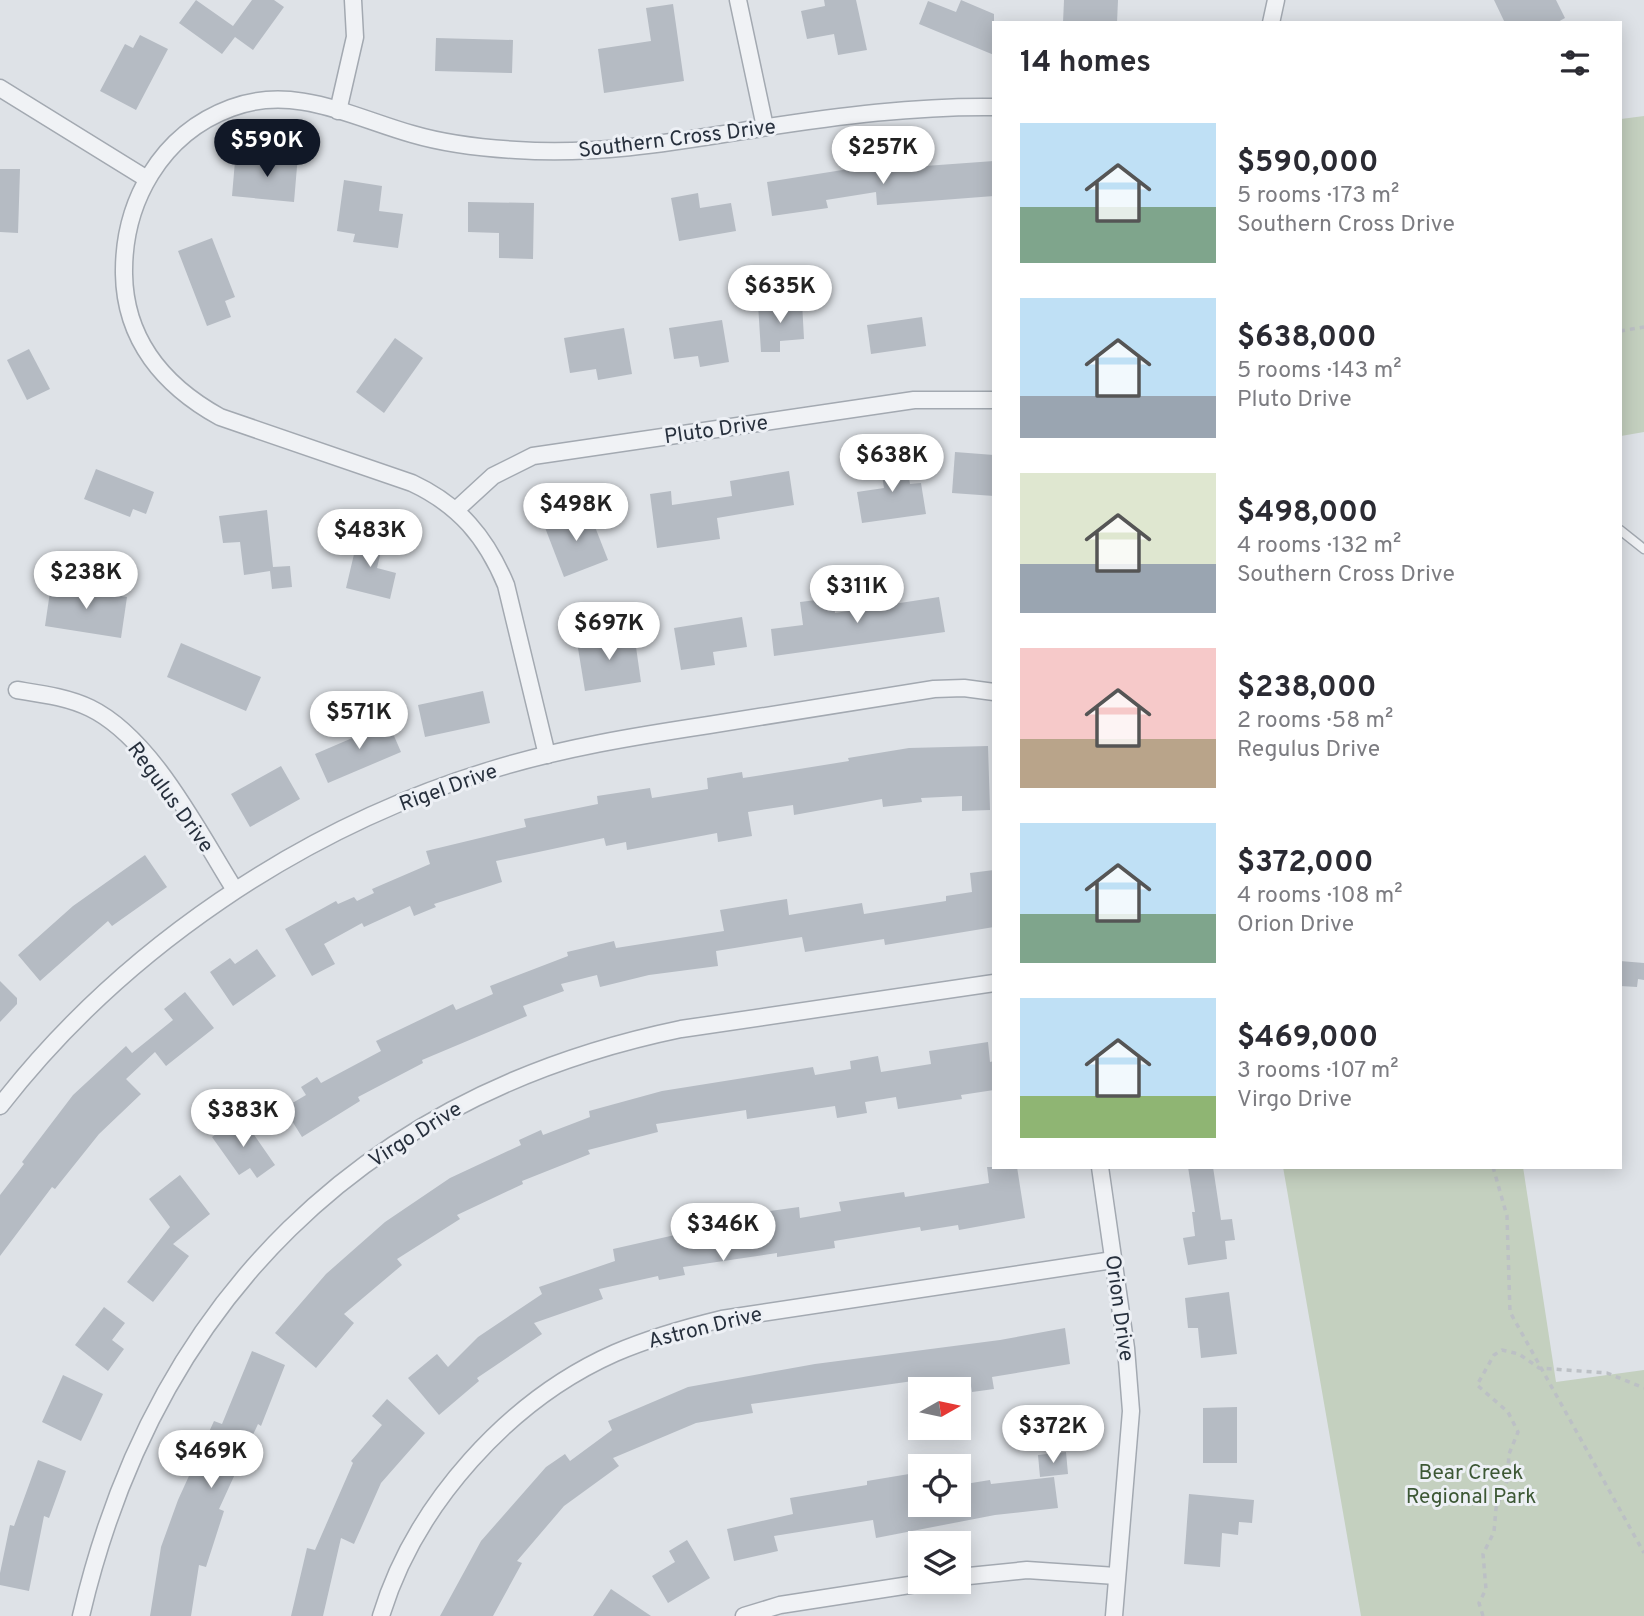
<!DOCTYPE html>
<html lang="en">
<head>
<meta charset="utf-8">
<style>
	:root { --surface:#fff; --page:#f7f7f7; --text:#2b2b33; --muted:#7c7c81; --accent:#111827 }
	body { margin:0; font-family:Overpass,sans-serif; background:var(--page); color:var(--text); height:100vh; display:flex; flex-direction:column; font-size:26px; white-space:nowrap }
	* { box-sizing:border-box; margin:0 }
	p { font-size:23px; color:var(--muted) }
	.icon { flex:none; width:38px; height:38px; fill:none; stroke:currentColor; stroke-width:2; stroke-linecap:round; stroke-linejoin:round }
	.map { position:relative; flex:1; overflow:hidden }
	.details { position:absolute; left:992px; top:21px; width:630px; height:1148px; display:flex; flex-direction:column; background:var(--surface); border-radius:0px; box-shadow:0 4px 18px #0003 }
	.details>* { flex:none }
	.needle { width:46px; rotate:81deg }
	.tools { position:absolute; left:908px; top:1377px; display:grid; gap:14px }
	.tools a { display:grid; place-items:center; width:63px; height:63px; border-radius:0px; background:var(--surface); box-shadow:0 4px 18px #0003; font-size:35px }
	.price { position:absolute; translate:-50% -60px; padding:0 16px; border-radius:24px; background:#fff; color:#222; font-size:23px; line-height:46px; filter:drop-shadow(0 2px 4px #0008) }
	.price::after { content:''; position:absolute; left:50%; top:42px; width:21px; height:16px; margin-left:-10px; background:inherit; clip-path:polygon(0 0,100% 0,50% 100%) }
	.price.selected { background:var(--accent); color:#fff }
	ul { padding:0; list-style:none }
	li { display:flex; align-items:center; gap:21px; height:175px; padding:0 28px }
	li span { display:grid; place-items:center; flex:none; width:196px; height:140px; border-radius:0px; color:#555 }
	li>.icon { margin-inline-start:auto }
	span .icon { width:84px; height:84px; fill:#fffc; stroke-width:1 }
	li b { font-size:30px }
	h2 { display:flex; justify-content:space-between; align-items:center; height:84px; padding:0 28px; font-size:30px }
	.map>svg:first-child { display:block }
	.green { fill:#c4d0bf }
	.building { fill:#b5bbc3 }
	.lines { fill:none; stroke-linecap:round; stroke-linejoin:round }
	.service-casing { stroke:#a3a9b1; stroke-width:11 }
	.minor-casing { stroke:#a3a9b1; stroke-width:19 }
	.path { stroke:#bcc0c5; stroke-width:3.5; stroke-dasharray:5 5; stroke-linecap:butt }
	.service { stroke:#f0f2f5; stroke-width:8 }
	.minor { stroke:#f0f2f5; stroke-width:16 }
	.labels { text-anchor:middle; stroke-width:6; stroke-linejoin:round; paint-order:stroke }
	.street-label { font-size:21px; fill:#27303d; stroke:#edf0f5 }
	.park-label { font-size:21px; fill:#3d5835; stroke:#edf0f5 }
</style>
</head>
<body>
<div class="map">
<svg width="1644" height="1616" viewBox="0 0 1644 1616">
	<rect width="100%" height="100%" fill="#dee2e7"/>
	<g class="green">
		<path d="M1644,116v316l-23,4v-317z"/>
		<path d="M1283,1167h240l33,215 88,-12v246h-283z"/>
	</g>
	<g class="building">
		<path d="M196,0l37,26 19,-26h22l10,7 -31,43 -18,-13 -13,17 -43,-31z"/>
		<path d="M824,0h32l11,50 -29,5 -4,-21 -27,5 -6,-28 24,-5z"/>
		<path d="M961,0l33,14v41l-75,-31 9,-23 28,11z"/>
		<path d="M1064,0h54l-1,23h-54z"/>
		<path d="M1494,0h62l9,18 -9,5h-51z"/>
		<path d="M673,4l11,77 -80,12 -6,-44 53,-8 -5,-33z"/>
		<path d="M140,35l28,14 -32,61 -36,-19 25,-47 8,4z"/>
		<path d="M436,38l77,2 -1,33 -77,-2z"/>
		<path d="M271,152l27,3 -4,47 -62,-6 3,-35 35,3z"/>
		<path d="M994,161v35l-117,9 -1,-13 -50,8 2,8 -56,8 -5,-34 88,-14 1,3z"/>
		<path d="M0,169h20l-2,64 -18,-1z"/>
		<path d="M344,180l38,6 -3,25 24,3 -5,34 -45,-6 2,-8 -18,-3z"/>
		<path d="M698,193l2,15 31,-5 5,28 -57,10 -8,-43z"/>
		<path d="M468,202l66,1 -1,56 -34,-1v-25l-31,-1z"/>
		<path d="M212,238l23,59 -10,4 6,16 -24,9 -29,-75z"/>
		<path d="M802,302l2,37 -24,2v11h-19l-3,-48z"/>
		<path d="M922,317l4,29 -55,8 -4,-29z"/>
		<path d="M722,320l7,42 -29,5 -2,-11 -24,3 -5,-31z"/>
		<path d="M624,328l8,46 -34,6 -2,-11 -26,4 -6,-35z"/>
		<path d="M395,338l28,20 -39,55 -28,-21z"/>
		<path d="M29,349l21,40 -23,11 -20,-40z"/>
		<path d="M955,452l39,3v41l-42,-3z"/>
		<path d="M905,454l5,30 11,-1 5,31 -64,9 -5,-31 27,-4 -5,-31z"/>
		<path d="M96,469l58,23 -8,22 -13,-5 -3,8 -46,-18z"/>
		<path d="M789,471l5,34 -77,13 3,21 -63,9 -7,-54 21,-3 1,14 60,-9 -2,-15z"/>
		<path d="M588,509l20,51 -44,17 -20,-52z"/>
		<path d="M267,510l6,57 17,-1 2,21 -20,2 -2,-18 -26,4 -4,-33 -17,1 -4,-27z"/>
		<path d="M359,533l25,6 -7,29 19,5 -6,26 -44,-11z"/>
		<path d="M51,585l76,12 -6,41 -76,-12z"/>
		<path d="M939,597l6,35 -171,24 -3,-27 32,-4 -3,-23 33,-4 2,15z"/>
		<path d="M742,617l5,30 -34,5 2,13 -34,5 -7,-42z"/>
		<path d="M634,633l7,49 -56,9 -8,-49z"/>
		<path d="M181,643l80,34 -15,34 -79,-34z"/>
		<path d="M483,691l7,32 -65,14 -7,-32z"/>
		<path d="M385,715l16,37 -73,31 -13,-29 49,-21 -4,-7z"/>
		<path d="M988,746l2,64 -28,1v-15l-41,2 1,4 -39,5 -1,-8 -88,16 -1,-10 -45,7 4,24 -34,6 -1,-9 -90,17 -1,-8 -20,4 -2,-8 -108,23 6,21 -68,22 2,3 -22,9 -4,-10 -46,21 -2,-4 -38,21 11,20 -23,12 -27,-47 51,-28 2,3 16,-7 3,4 17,-8 -2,-4 58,-25 -4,-13 100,-24 -2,-8 74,-15 -1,-8 53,-8 2,10 56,-9 -1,-11 35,-6 1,6 106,-17 -1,-3 61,-10z"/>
		<path d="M281,766l19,33 -50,28 -19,-33z"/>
		<path d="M145,855l22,32 -55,39 -4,-5 -68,60 -22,-26 55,-49z"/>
		<path d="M994,870v57l-109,18 -1,-6 -79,13 -3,-15 -86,14 2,15 -69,9 -49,12 -3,-12 -36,9 3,7 -41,15 4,10 -105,44 1,3 -65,34 2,4 -58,36 -18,-29 22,-13 -5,-8 16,-10 4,6 60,-32 -5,-10 77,-37 3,6 37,-16 -3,-8 78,-30 -1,-4 47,-11 2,7 108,-17 -4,-21 67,-11 2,16 73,-12 2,11 82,-13v-5l26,-4 -2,-19z"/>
		<path d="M257,949l19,27 -43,30 -23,-34 20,-14 5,6z"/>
		<path d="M1620,961l24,2v17l-6,-1 -1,8 -17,-1z"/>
		<path d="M0,981l17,17v6l-17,18z"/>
		<path d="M185,992l29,36 -48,38 -11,-14 -29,27 15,15 -42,40 -44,55 -3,-2 -52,69v-61l24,-31 -2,-2 51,-67 53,-49 6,7 41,-33 -9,-11z"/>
		<path d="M988,1042l2,20 4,-1v29l-33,5 1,4 -64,10 -2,-12 -31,5 2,11 -30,5 -2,-12 -88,13 -1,-9 -90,14 2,8 -70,18 2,4 -68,27 1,3 -66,31 3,4 -63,40 5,6 -58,49 10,9 -38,45 -41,-35 51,-59 59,-52 65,-44 71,-33 -2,-5 22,-10 2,5 47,-18 -1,-6 73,-20 151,-24 2,8 36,-6 -1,-8 28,-5 3,16 50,-8 -2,-13z"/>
		<path d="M241,1116l34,49 -18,13 -7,-10 -11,7 -27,-38z"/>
		<path d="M987,1167h30l8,51 -66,12 -1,-5 -37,6 -1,-4 -86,14 1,7 -58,9v-4l-94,14 2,8 -26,5 -1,-4 -59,13 4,10 -69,24 8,11 -65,44 2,3 -40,34 -31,-37 29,-24 11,13 30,-30 64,-43 -3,-7 76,-26 -2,-12 84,-19 74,-12 -1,-7 29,-4 1,11 41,-7 -2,-9 65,-10 1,5 84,-14z"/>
		<path d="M1188,1167h25l8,53 11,-1 3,21 -10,1 2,18 -39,6 -5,-27 12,-2 -3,-24h3z"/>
		<path d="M180,1175l30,39 -37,30 16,12 -36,46 -26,-20 43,-55 -21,-28z"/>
		<path d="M1229,1292l8,62 -36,4 -3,-30h-10l-3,-30z"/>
		<path d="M104,1307l21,16 -13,17 12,9 -16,22 -33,-26z"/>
		<path d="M1065,1328l5,36 -78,13 2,12 -22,3 -2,-12 -42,6 -1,-7 -176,25 2,9 -57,10 -83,35 6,8 -55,40 -47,55 5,2 -29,53h-53l41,-75 65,-74 19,-13 5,7 42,-31 -4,-9 80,-34 127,-23 185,-24z"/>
		<path d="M252,1351l33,14 -24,61 -3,-2 -39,85 5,2 -18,56 -7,-2 -8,51h-41l11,-69 17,-47 36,-79 8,3z"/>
		<path d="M63,1375l40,19 -22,47 -39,-19z"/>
		<path d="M387,1399l38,34 -44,50 -27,61 -13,-6 -18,78h-32l16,-68 8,2 38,-87 -2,-2 31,-36 -10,-9z"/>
		<path d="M1237,1407v56h-34v-55z"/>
		<path d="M1066,1452l2,22 -28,3 -2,-22z"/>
		<path d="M38,1460l28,11 -17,47 -5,-2 -15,75 -29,-6v-12l10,-48 4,1z"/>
		<path d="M915,1473l5,32h39v-20l31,-5 1,4 63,-7 4,31 -63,7 -119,23 -3,-18 -99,16 4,15 -44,10 -7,-32 66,-15 -3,-16 77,-13v-4z"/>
		<path d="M1189,1494l65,6 -2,23 -13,-1 -1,13 -16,-2 -2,34 -36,-3z"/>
		<path d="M687,1540l23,38 -42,25 -16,-27 23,-14 -6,-11z"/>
		<path d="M611,1589l40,27h-58z"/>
	</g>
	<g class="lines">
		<defs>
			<path id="service" d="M1620,530l24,19"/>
			<g id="minor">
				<path d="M738,0l27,127"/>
				<path d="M1271,23l5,-23"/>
				<path d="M0,88l147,91"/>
				<path d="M338,111l17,-74 -2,-37"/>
				<path d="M456,510l37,-34 40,-20 381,-56h80"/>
				<path d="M17,690c25,4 50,7 73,18 62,30 109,125 145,182"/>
				<path d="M547,755l-41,-170c-20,-48 -47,-80 -94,-102l-192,-66c-56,-31 -95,-77 -96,-143 -1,-72 37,-140 107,-166 63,-24 121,9 181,26 34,10 69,14 104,16 83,6 164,-9 245,-22 78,-12 154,-22 233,-21"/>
				<path d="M0,1106c122,-157 301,-278 491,-336 71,-22 145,-34 218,-45 75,-12 150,-24 225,-36l30,-1 30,4"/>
				<path d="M1100,1167l26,181 5,63 -17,205"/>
				<path d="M959,1577l68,-7 89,6"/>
				<path d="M81,1616c74,-316 282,-521 600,-587l313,-46"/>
				<path d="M381,1616c34,-112 128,-216 234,-263 35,-15 70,-25 107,-34l391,-59"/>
				<path d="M744,1616l36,-11 149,-23"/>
			</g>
		</defs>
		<use href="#service" class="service-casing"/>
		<use href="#minor" class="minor-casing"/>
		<g class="path">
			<path d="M1620,331l24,-4"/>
			<path d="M1493,1167l14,49 3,96 134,241"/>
			<path d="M1483,1616l-4,-13 7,-14 -3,-35 11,-22 2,-24 11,-27 2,-27 9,-22 -10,-20 -31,-27 17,-30 8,-5 17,4 20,14 68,5 37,15"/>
		</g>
		<use href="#service" class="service"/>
		<use href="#minor" class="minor"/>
	</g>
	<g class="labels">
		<g class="street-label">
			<text transform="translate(677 138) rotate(-7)" y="7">Southern Cross Drive</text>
			<text transform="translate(716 429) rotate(-8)" y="7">Pluto Drive</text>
			<text transform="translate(448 787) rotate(-20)" y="7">Rigel Drive</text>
			<text transform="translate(171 797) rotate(54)" y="7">Regulus Drive</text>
			<text transform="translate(415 1134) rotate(-32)" y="7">Virgo Drive</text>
			<text transform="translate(1120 1308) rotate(82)" y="7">Orion Drive</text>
			<text transform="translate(705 1327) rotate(-14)" y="7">Astron Drive</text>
		</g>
		<g class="park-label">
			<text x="1471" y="1479">Bear Creek<tspan x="1471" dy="24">Regional Park</tspan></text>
		</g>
	</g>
</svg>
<div class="tools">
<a><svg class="needle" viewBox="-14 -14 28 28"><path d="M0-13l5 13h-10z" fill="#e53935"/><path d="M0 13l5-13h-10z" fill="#7c7c81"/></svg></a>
<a><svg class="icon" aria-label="locate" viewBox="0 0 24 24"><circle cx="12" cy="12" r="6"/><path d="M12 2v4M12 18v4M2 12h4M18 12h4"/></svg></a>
<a><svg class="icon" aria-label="layers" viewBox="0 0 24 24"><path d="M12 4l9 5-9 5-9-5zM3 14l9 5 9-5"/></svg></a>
</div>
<b class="price selected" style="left:267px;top:179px">$590K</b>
<b class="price" style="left:883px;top:186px">$257K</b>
<b class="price" style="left:780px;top:325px">$635K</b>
<b class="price" style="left:892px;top:494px">$638K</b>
<b class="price" style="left:576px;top:543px">$498K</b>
<b class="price" style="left:370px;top:569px">$483K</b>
<b class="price" style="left:86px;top:611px">$238K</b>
<b class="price" style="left:857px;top:625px">$311K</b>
<b class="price" style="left:609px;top:662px">$697K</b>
<b class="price" style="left:359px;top:751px">$571K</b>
<b class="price" style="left:243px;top:1149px">$383K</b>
<b class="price" style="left:723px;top:1263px">$346K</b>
<b class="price" style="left:1053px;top:1465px">$372K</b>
<b class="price" style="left:211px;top:1490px">$469K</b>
<section class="details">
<h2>14 homes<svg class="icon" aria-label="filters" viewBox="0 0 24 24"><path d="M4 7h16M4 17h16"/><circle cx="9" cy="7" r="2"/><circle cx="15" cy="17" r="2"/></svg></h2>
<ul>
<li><span style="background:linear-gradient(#bfe0f5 60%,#7fa58c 0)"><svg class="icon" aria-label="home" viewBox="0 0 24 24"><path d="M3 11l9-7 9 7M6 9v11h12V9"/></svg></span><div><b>$590,000</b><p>5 rooms · 173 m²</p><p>Southern Cross Drive</p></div></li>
<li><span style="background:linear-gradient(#bfe0f5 70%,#9aa5b1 0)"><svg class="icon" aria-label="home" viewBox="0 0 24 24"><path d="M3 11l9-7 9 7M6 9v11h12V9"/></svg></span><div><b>$638,000</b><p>5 rooms · 143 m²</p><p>Pluto Drive</p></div></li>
<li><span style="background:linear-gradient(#dfe7d0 65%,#9aa5b1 0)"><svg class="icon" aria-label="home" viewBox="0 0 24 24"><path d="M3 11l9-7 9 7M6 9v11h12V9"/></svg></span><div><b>$498,000</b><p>4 rooms · 132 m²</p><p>Southern Cross Drive</p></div></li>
<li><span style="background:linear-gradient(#f6c9c9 65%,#b9a48a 0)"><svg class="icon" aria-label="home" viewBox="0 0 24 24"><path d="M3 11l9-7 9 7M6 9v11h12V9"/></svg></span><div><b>$238,000</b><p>2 rooms · 58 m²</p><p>Regulus Drive</p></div></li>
<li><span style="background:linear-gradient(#bfe0f5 65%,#7fa58c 0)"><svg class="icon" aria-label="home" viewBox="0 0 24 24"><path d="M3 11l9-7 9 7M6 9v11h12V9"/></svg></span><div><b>$372,000</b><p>4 rooms · 108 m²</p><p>Orion Drive</p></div></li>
<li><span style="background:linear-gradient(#bfe0f5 70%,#8fb573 0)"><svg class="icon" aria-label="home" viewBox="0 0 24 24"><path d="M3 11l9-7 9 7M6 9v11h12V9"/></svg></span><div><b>$469,000</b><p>3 rooms · 107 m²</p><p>Virgo Drive</p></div></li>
</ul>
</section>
</div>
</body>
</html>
